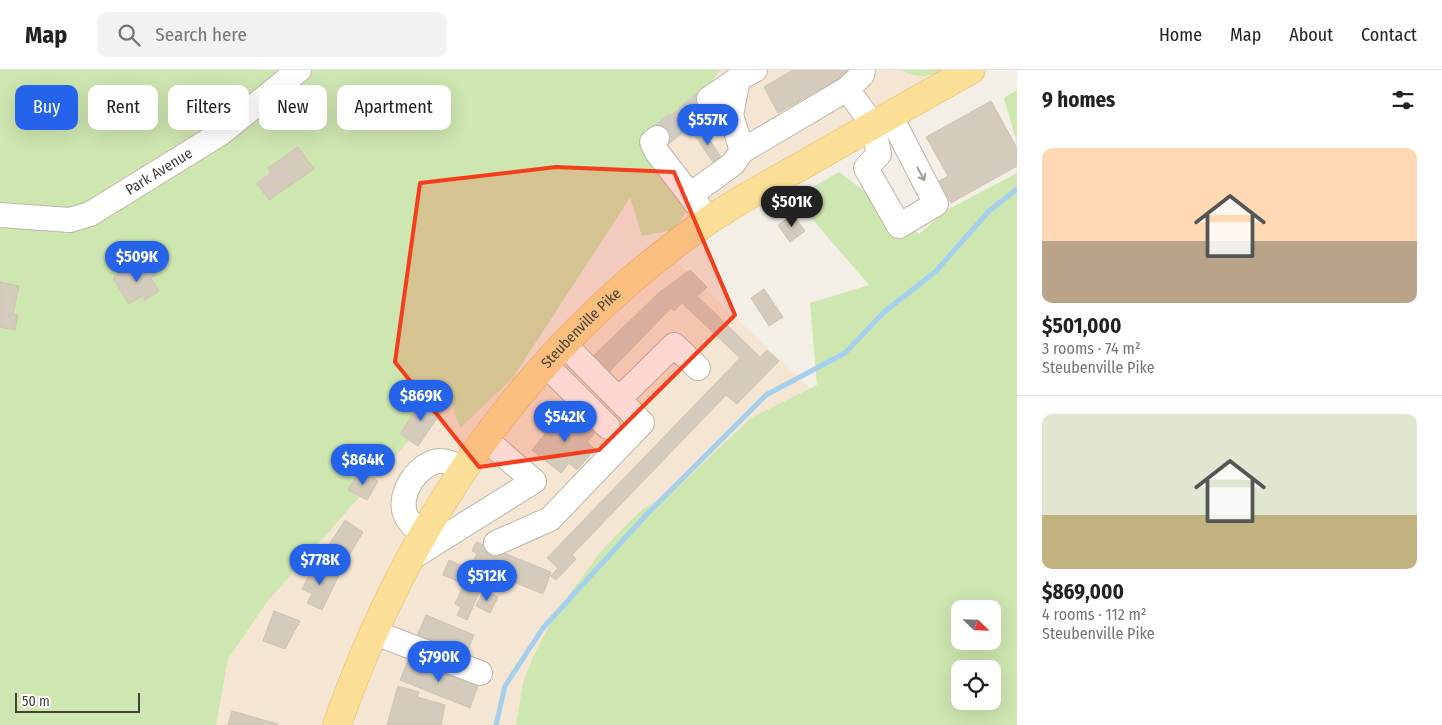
<!DOCTYPE html>
<html lang="en">
<head>
<meta charset="utf-8">
<style>
	:root { --surface:#fff; --page:#f2f2f2; --text:#202124; --muted:#757577; --line:#e0e0e0; --accent:#2563eb }
	body { margin:0; font-family:"Fira Sans Condensed",sans-serif; background:var(--page); color:var(--text); height:100vh; display:flex; flex-direction:column; font-size:19px; white-space:nowrap }
	* { box-sizing:border-box; margin:0 }
	p { font-size:16px; color:var(--muted) }
	.icon { flex:none; width:28px; height:28px; fill:none; stroke:currentColor; stroke-width:2; stroke-linecap:round; stroke-linejoin:round }
	.map { position:relative; flex:1; overflow:hidden }
	.side { display:flex; flex-direction:column; background:var(--surface); width:425px }
	.side>* { flex:none }
	.guide { position:absolute; left:15px; top:15px; width:475px; height:45px; display:flex; gap:10px }
	.needle { width:32px; rotate:113deg }
	.controls { position:absolute; left:951px; top:530px; display:grid; gap:10px }
	.controls a { display:grid; place-items:center; width:50px; height:50px; border-radius:10px; background:var(--surface); box-shadow:0 5px 20px #0002; font-size:25px }
	.scale { position:absolute; left:15px; bottom:12px; width:125px; box-sizing:border-box; padding-left:5px; border:2px solid #463f36; border-top:0; font-size:14px; line-height:18px; white-space:nowrap; color:#463f36; -webkit-text-stroke:4px #fff; paint-order:stroke }
	.price { position:absolute; translate:-50% -42px; padding:0 11px; border-radius:18px; background:var(--accent); color:#fff; font-size:16px; line-height:32px; filter:drop-shadow(0 1px 2px #0008) }
	.price::after { content:''; position:absolute; left:50%; top:30px; width:15px; height:11px; margin-left:-8px; background:inherit; clip-path:polygon(0 0,100% 0,50% 100%) }
	.price.active { background:#222; color:#fff }
	ul { padding:0; list-style:none }
	li { display:grid; align-content:center; gap:10px; height:265px; padding:0 25px }
	li+li { border-top:1px solid var(--line) }
	li span { display:grid; place-items:center; height:155px; border-radius:10px; color:#555 }
	li>.icon { margin-inline-start:auto }
	span .icon { width:90px; height:90px; fill:#fffc; stroke-width:1 }
	li b { font-size:21px }
	h2 { display:flex; justify-content:space-between; align-items:center; height:60px; padding:0 25px; font-size:21px }
	.tag { padding:0 18px; border-radius:10px; background:var(--surface); box-shadow:0 5px 20px #0002; font-size:18px; line-height:45px }
	.tag.active { background:var(--accent); color:#fff }
	header { display:flex; align-items:center; gap:30px; box-sizing:border-box; height:70px; padding:0 25px; background:var(--surface); border-bottom:1px solid var(--line) }
	header strong { font-size:24px }
	nav { display:flex; gap:28px; margin-inline-start:auto; font-size:18px }
	.search { width:350px; height:45px; background:var(--page); display:flex; align-items:center; gap:12px; box-sizing:border-box; padding:0 18px; border-radius:10px; color:var(--muted); font-size:19px }
	main { display:flex; flex:1; min-height:0 }
	.map>svg:first-child { display:block }
	.commercial { fill:#f4e6d2 }
	.green { fill:#cee6b0; fill-rule:evenodd }
	.lines { fill:none; stroke-linecap:round; stroke-linejoin:round }
	.stream { stroke:#a4d0ee; stroke-width:5 }
	.building { fill:#d4cbbc; stroke:#cfc3b0 }
	.minor-tunnel { stroke:#d0ccc4; stroke-width:24; stroke-dasharray:24 12; stroke-linecap:butt }
	.minor-casing { stroke:#beb7a9; stroke-width:26 }
	.major-casing { stroke:#e1bc67; stroke-width:29 }
	.minor { stroke:#fff; stroke-width:24 }
	.major { stroke:#fcdf97; stroke-width:28 }
	.oneway { stroke:#a29f9a }
	.marked { fill:#f43d1c; fill-opacity:0.2; stroke:#f43d1c; stroke-width:4; stroke-linejoin:round }
	.labels { text-anchor:middle; stroke-width:4.5; stroke-linejoin:round; paint-order:stroke }
	.street-label { font-size:15px; fill:#463f36; stroke:#fff }
</style>
</head>
<body>
<header>
<strong>Map</strong>
<div class="search"><svg class="icon" aria-label="search" viewBox="0 0 24 24"><circle cx="10" cy="10" r="6"/><path d="M15 15l6 6"/></svg>Search here</div>
<nav><a>Home</a><a>Map</a><a>About</a><a>Contact</a></nav>
</header>
<main>
<div class="map">
<svg width="1017" height="655" viewBox="0 0 1017 655">
	<rect width="100%" height="100%" fill="#f3efe7"/>
	<g class="commercial">
		<path d="M686,0h243l5,5 -259,155 -46,-89z"/>
		<path d="M659,170l21,25 143,135 -292,325h-344l12,-70 238,-316 75,40z"/>
	</g>
	<g class="green">
		<path d="M0,0h720l-68,98 35,42 -12,20 -33,6 -12,-38 -118,181 -52,49 -11,-33 -182,207 -39,57 -12,66h-216z"/>
		<path d="M902,0h46c-13,5 -35,10 -46,0z"/>
		<path d="M1017,20v53l-13,-45z"/>
		<path d="M839,102l80,62 28,-24 70,-37v552h-501l7,-42 10,-26 26,-49 44,-59 36,-37 41,-27 71,-67 66,-33 -7,-82 59,-18 -75,-87zM960,539h32v32h-32zM960,599h32v32h-32z"/>
	</g>
	<g class="lines">
		<path class="stream" d="M496,655l9,-39 38,-58 104,-114 119,-119 79,-42 39,-41 51,-40 54,-61 28,-22"/>
	</g>
	<g class="building">
		<path d="M793,0h61l-76,43 -14,-26z"/>
		<path d="M703,21l12,15 -52,40 -12,-16z"/>
		<path d="M991,31l26,47v18l-66,37 -12,-22 9,-5 -22,-39z"/>
		<path d="M703,60l18,27 -8,5 -18,-26z"/>
		<path d="M298,77l16,22 -45,31 -12,-17 14,-10 -3,-5z"/>
		<path d="M793,144l12,17 -15,11 -12,-17z"/>
		<path d="M147,191l9,14 -5,3 8,13 -14,9 -3,-4 -13,8 -16,-26 11,-7 2,3z"/>
		<path d="M690,200l17,17 -10,9 63,61 7,-7 12,11 -42,43 -11,-9 -154,160 4,4 -20,21 -5,-4 7,-8 -11,-10 193,-200 -58,-55 -8,8 -3,-3 -63,65 -16,-16 68,-65z"/>
		<path d="M0,212l19,4 -6,28 5,1 -3,15 -15,-3z"/>
		<path d="M764,219l19,28 -14,9 -18,-28z"/>
		<path d="M423,329l19,12 -24,35 -18,-12z"/>
		<path d="M566,339l29,24 -8,9 8,7 -18,21 -8,-7 -8,10 -29,-23 13,-16 -3,-3 7,-9 4,3z"/>
		<path d="M359,401l19,10 -11,19 -19,-10z"/>
		<path d="M345,450l18,12 -15,25 -19,-12z"/>
		<path d="M476,472l75,30 -8,22 -71,-29 5,-12 -5,-2z"/>
		<path d="M449,490l24,11 -3,8 13,5 -16,36 -10,-5 4,-8 -6,-3 9,-20 -21,-9z"/>
		<path d="M315,494l24,11 -17,35 -15,-7 5,-9 -10,-5z"/>
		<path d="M484,520l14,7 -8,16 -14,-7z"/>
		<path d="M274,541l26,10 -15,28 -22,-8z"/>
		<path d="M426,545l48,20 -11,26 -48,-20z"/>
		<path d="M409,588l69,27 -8,23 -70,-28z"/>
		<path d="M398,616l21,6 -2,5 28,8 -4,20h-54z"/>
		<path d="M232,641l46,13v1h-50z"/>
	</g>
	<g class="lines">
		<path class="minor-tunnel" d="M657,68l52,-39"/>
		<defs>
			<g id="minor">
				<path d="M847,19l15,-14 1,-5"/>
				<path d="M709,29l29,-20"/>
				<path d="M657,68l-5,4 4,9 34,44"/>
				<path d="M742,81l-11,-36 7,-36 17,-9"/>
				<path id="s1" d="M0,145l70,5 20,-6 131,-81 78,-63"/>
				<path d="M709,150l-19,-25 43,-31 9,-13 105,-62 26,36 6,29 -13,14 33,58 37,-22 -46,-89"/>
				<path d="M546,295l62,62"/>
				<path d="M619,329l55,-54 24,23"/>
				<path d="M422,464c-5,-5 -13,-11 -16,-18 -10,-21 13,-56 36,-55 7,0 15,5 22,8"/>
				<path d="M496,473l54,-24 92,-96 -78,-79"/>
				<path d="M408,490l126,-79 -49,-42"/>
				<path d="M373,562l107,41"/>
			</g>
			<g id="major">
				<path id="s2" d="M337,655c71,-203 193,-382 372,-505 30,-20 62,-37 94,-55 56,-32 112,-64 168,-95"/>
			</g>
		</defs>
		<use href="#minor" class="minor-casing"/>
		<use href="#major" class="major-casing"/>
		<use href="#minor" class="minor"/>
		<use href="#major" class="major"/>
	</g>
	<defs><path id="oneway-shaft" d="M-6 0H5M1.5-3L5.5 0L1.5 3" fill="none" stroke-width="1.6" stroke-linecap="round" stroke-linejoin="round" transform="scale(1.25)"/></defs>
	<use class="oneway" href="#oneway-shaft" transform="translate(921 104) rotate(61)"/>
	<path class="marked" d="M556,97l118,5 61,143 -136,135 -120,17 -84,-105 25,-179z"/>
	<g class="labels">
		<g class="street-label">
			<text dy="5" stroke="none"><textPath href="#s1" startOffset="172">Park Avenue</textPath></text>
			<text dy="5" stroke="none"><textPath href="#s2" startOffset="470">Steubenville Pike</textPath></text>
		</g>
	</g>
</svg>
<div class="controls">
<a><svg class="needle" viewBox="-14 -14 28 28"><path d="M0-13l5 13h-10z" fill="#e53935"/><path d="M0 13l5-13h-10z" fill="#757577"/></svg></a>
<a><svg class="icon" aria-label="locate" viewBox="0 0 24 24"><circle cx="12" cy="12" r="6"/><path d="M12 2v4M12 18v4M2 12h4M18 12h4"/></svg></a>
</div>
<div class="scale">50 m</div>
<b class="price" style="left:708px;top:76px">$557K</b>
<b class="price active" style="left:792px;top:158px">$501K</b>
<b class="price" style="left:137px;top:213px">$509K</b>
<b class="price" style="left:421px;top:352px">$869K</b>
<b class="price" style="left:565px;top:373px">$542K</b>
<b class="price" style="left:363px;top:416px">$864K</b>
<b class="price" style="left:320px;top:516px">$778K</b>
<b class="price" style="left:487px;top:532px">$512K</b>
<b class="price" style="left:439px;top:613px">$790K</b>
<div class="guide">
<a class="tag active">Buy</a>
<a class="tag">Rent</a>
<a class="tag">Filters</a>
<a class="tag">New</a>
<a class="tag">Apartment</a>
</div>
</div>
<section class="side">
<h2>9 homes<svg class="icon" aria-label="filters" viewBox="0 0 24 24"><path d="M4 7h16M4 17h16"/><circle cx="9" cy="7" r="2"/><circle cx="15" cy="17" r="2"/></svg></h2>
<ul>
<li><span style="background:linear-gradient(#ffd9b3 60%,#b9a48a 0)"><svg class="icon" aria-label="home" viewBox="0 0 24 24"><path d="M3 11l9-7 9 7M6 9v11h12V9"/></svg></span><div><b>$501,000</b><p>3 rooms · 74 m²</p><p>Steubenville Pike</p></div></li>
<li><span style="background:linear-gradient(#dfe7d0 65%,#c2b280 0)"><svg class="icon" aria-label="home" viewBox="0 0 24 24"><path d="M3 11l9-7 9 7M6 9v11h12V9"/></svg></span><div><b>$869,000</b><p>4 rooms · 112 m²</p><p>Steubenville Pike</p></div></li>
</ul>
</section>
</main>
</body>
</html>
